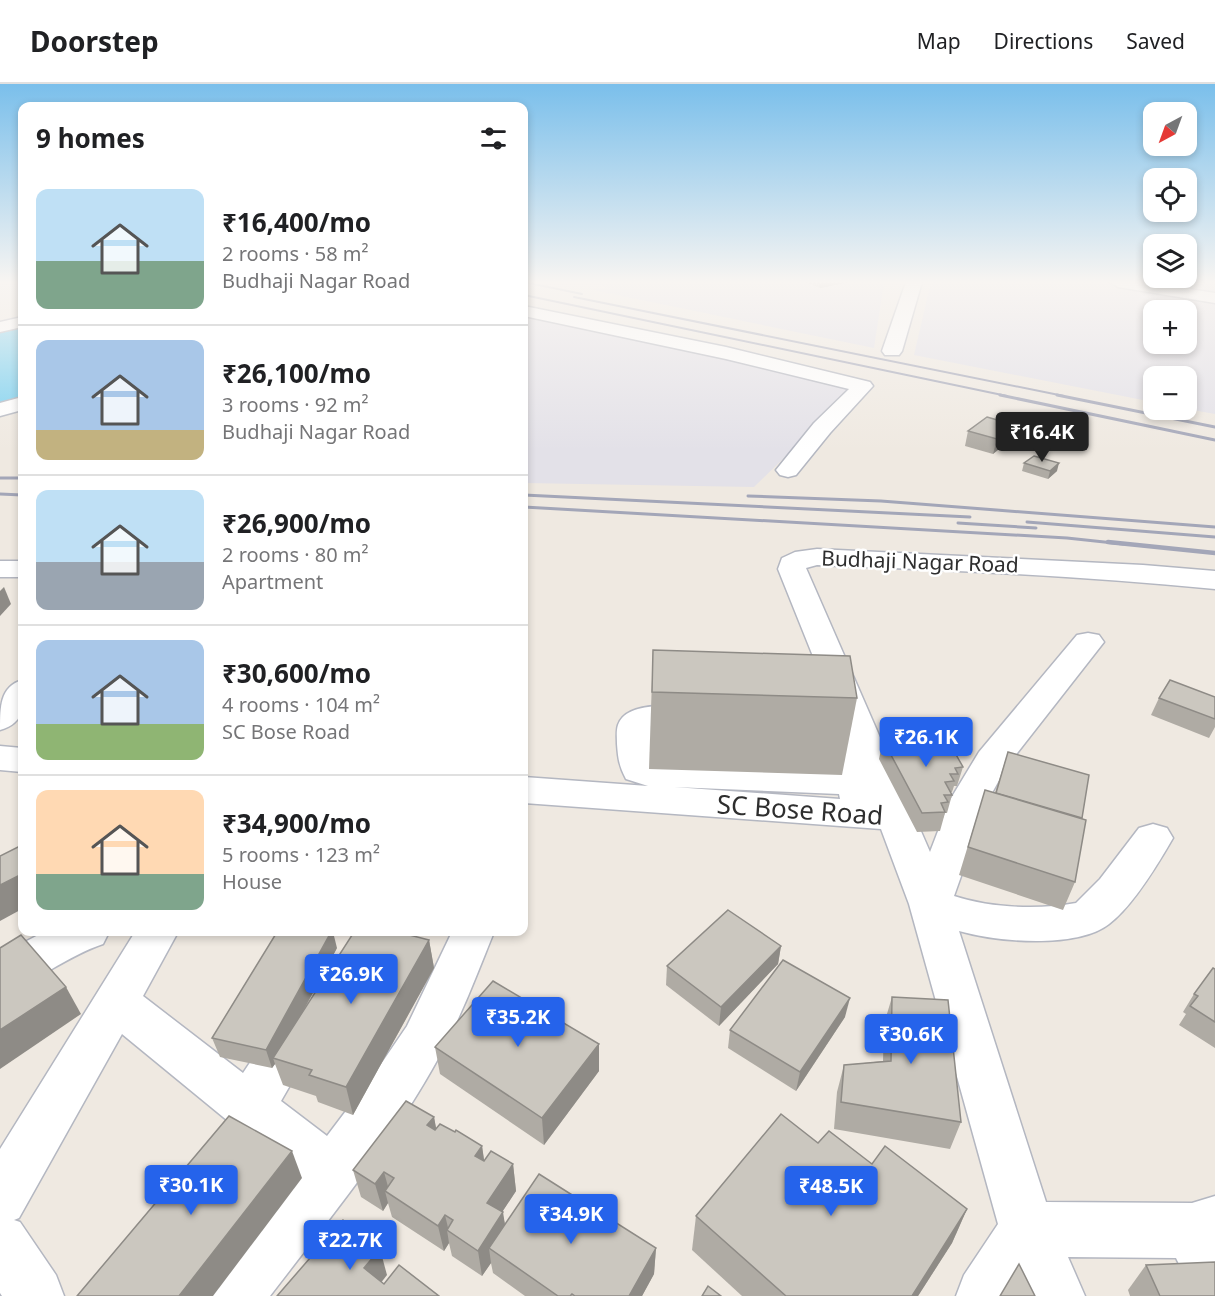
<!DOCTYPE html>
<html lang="en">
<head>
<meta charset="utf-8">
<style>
	:root { --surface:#fff; --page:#f2f2f2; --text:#202124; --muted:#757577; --line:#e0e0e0; --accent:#2563eb }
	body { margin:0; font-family:"Noto Sans",sans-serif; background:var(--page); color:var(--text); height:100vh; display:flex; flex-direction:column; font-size:22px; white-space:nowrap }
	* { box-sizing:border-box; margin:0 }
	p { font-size:20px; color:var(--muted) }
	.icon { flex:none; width:33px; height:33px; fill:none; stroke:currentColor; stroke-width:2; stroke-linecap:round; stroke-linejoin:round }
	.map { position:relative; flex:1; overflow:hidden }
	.drawer { position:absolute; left:18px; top:18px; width:510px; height:834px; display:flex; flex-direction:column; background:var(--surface); border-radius:12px; box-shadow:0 3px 9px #0003 }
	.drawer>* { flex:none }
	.needle { width:39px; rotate:221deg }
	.fabs { position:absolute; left:1143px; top:18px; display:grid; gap:12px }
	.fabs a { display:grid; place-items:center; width:54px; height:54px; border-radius:12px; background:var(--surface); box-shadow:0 3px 9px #0003; font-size:30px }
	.price { position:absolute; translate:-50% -51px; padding:0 14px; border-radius:6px; background:var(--accent); color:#fff; font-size:20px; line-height:39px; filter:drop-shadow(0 2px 3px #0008) }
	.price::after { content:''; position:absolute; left:50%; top:36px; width:18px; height:14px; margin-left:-9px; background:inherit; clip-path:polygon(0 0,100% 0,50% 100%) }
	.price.on { background:#222; color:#fff }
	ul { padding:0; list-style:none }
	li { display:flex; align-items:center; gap:18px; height:150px; padding:0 18px }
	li+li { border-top:2px solid var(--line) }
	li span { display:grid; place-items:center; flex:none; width:168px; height:120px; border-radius:12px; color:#555 }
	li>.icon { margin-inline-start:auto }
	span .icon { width:72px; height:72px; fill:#fffc; stroke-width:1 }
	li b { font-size:26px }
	h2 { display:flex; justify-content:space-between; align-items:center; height:72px; padding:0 18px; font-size:26px }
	header { display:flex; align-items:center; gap:36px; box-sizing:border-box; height:84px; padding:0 30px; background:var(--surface); border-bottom:2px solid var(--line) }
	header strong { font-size:28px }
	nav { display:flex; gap:33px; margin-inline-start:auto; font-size:21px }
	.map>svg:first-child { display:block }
	.industrial { fill:#e3e1e8; fill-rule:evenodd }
	.water { fill:#75cff0 }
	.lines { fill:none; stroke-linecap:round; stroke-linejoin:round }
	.minor-casing { stroke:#b4b7c1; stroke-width:3 }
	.minor { fill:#fff; fill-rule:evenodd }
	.rail-far2 { stroke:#a3a6b8; stroke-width:2 }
	.rail-far1 { stroke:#a3a6b8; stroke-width:3 }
	.rail { stroke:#a3a6b8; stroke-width:4.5 }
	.wall { fill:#afaba4 }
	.shaded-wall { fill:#8e8b86 }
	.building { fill:#cbc7bf; stroke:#8e8b86; stroke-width:1.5 }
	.labels { text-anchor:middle; stroke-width:5; stroke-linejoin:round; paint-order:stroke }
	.street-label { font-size:21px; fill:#2e2e2e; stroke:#fff }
	.near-street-label { font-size:26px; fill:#2e2e2e; stroke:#fff }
</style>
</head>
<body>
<header>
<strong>Doorstep</strong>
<nav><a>Map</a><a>Directions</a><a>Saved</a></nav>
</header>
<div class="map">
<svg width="1215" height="1212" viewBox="0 0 1215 1212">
	<rect width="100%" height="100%" fill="#efe9e1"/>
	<g class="industrial">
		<path d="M586,198h298l-10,66 -281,-58 14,-3z"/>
		<path d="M931,198h284v132l-28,-5 -1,-33h-32l-1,26 -239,-47zM1154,226h32v34h-32z"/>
		<path d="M524,232l332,72 -102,99 -230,-4z"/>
	</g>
	<path class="water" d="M22,239v79l-22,6v-80z"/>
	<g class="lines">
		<defs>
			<g id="minor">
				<path d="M906,198h16l-20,69 -3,4h-14l-3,-4z"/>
				<path d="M1110,198h35l70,11v10l-97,-16z"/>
				<path d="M524,222l202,41 144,35 3,4 -43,47 -34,42 -8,2 -8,-2 -4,-5 38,-47 35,-34 -123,-30 -202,-43z"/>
				<path d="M22,233v10l-22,5v-10z"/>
				<path d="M22,313v13l-22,6v-13z"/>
				<path d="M817,465l326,16 72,6v18c-132,-13 -265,-19 -398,-24l-11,3 124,284 20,-52 29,-48 98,-117 11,-2 11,2 5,7 -97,124 -19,34 -34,96c37,12 84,14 122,7l24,-24 39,-51 14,-4 14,4 6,10c-15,26 -40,68 -64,86 -32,25 -112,18 -150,7l87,271 146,1 23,-7v100h-20l-19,-38 -108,-1 17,39h-58l-4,-9 -5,9h-62l8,-21 34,-51 -89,-320 -28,-75 -357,-26v-26l124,9 -22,-7c-7,-13 -8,-21 -9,-35 0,-6 -1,-13 1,-19 9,-27 67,-19 89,-14l5,8 -5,8 -12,3 -44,-1 3,33 179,7 -8,-32 -6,-10 5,-8 13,-3 -59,-147 4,-11 13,-6zM674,703l165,7 1,5z"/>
				<rect x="0" y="477" width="22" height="16"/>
				<path d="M22,596c3,22 4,43 -22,50 0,-23 0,-43 22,-50z"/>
				<path d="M0,662l22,2v24l-22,-2z"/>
				<path d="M44,848h65l-6,12c-36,12 -67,38 -103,51v-40z"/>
				<path d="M135,848h43l-35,64 100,77 40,-60 17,-6 17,6 6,15 -42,73 46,35 50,-66 30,-44 45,-94h42c-17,42 -33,85 -55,125 -47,86 -110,162 -169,239h-65l8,-21 82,-99 -173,-142 -103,184 -5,2 6,2 36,53 8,21h-62l-2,-3v-144z"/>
			</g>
		</defs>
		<use href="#minor" class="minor-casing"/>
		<use href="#minor" class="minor"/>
		<g class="rail-far2">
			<path d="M524,198l58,12"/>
			<path d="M524,211l483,101"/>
			<path d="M574,213l490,99"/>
		</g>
		<g class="rail-far1">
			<path d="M1000,311l215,45"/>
			<path d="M1057,311l158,32"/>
			<path d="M0,394h22"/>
			<path d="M0,410l22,1"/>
			<path d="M524,411l446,22"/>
			<path d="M748,412l133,5 334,26"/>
			<path d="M524,423l543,31 56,6"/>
			<path d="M1027,438l188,15"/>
			<path d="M958,439l78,5"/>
		</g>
		<path class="rail" d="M1108,458l107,11"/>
	</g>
	<g class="wall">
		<path d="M805,198h44l-29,6z"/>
		<path d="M1015,341l-4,14 -18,15 -28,-8 3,-15z"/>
		<path d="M1024,379l33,8 -9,8 -26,-8z"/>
		<path d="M653,566l204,48 -15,77 -193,-6z"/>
		<path d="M1215,613v30l-6,11 -58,-23 8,-17z"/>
		<path d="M883,656l75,11 -1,5 6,11 -6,19h-3l-2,6h-1l1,3 -5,18h-2l-5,18 -23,1 -38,-73z"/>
		<path d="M1008,668l81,23 -7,44 -7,63 -12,28 -104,-35 26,-85 10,3z"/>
		<path d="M385,851l44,5 5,28 -81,147 -35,-13 -2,-6 -33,-11 -8,-21 -3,4 -52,-11 -8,-19 125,-90 -33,62z"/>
		<path d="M781,862l-3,18 -59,62 -53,-41 1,-19z"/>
		<path d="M1215,885v79l-36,-23 7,-11 -3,-2 11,-18z"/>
		<path d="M892,913l69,125 -11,27 -116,-20 3,-37 7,-27 39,-4 1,-37z"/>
		<path d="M845,933l-49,74 -68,-43 2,-18z"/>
		<path d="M599,960v27l-55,74 -104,-71 -5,-27z"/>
		<path d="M434,1033l2,12 46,17 2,15 29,3 3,27 -14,21 3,12 151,24 -2,26 -12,22h-117l-32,-23 -2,-10 -9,13 -30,-20 -3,-13 -5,8 -52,-34 -4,-14 -5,8 -22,-14 -8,-27z"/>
		<path d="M818,1059l54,21 95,45 -15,34 -34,53h-176l-50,-46 4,-34z"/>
		<path d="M1146,1181l69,31h-85l-2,-6z"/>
	</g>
	<g class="shaded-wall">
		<path d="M821,198h28l-29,6z"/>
		<path d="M1015,341l-4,14 -18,15 4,-15z"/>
		<path d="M1059,379l-2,8 -9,8 2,-8z"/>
		<path d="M4,503l7,17 -11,12v-25z"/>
		<path d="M22,790v35l-22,12v-36z"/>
		<path d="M331,848h2l4,16 -60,111 -4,-1 2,6 -3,4 -6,-18z"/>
		<path d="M429,856l5,28 -81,147 -7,-28z"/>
		<path d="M781,862l-3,18 -59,62 2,-19z"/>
		<path d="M66,903l15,27 -81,55v-39z"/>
		<path d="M850,914l-5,19 -49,74 4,-19z"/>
		<path d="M599,960v27l-55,74 -2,-27z"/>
		<path d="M434,1033l5,27 -12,-19z"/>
		<path d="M482,1062l4,27 -11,-17z"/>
		<path d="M292,1067l10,27 -89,118h-34z"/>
		<path d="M513,1080l3,27 -25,38 -4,-26z"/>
		<path d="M384,1088l6,22 -5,-3 3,12 -5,8 -8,-27z"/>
		<path d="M967,1125l-15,34 -34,53h-6z"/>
		<path d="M503,1128l4,26 -18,10 2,15 -9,13 -4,-25z"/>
		<path d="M445,1131l4,17 -2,-2 2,13 -5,8 -6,-25z"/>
		<path d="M656,1164l-2,26 -12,22h-13z"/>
		<path d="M380,1165l7,26 -14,18 -9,-25z"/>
	</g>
	<g class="building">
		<path d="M987,333l28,8 -18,14 -29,-8z"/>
		<path d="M1034,372l25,7 -9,8 -26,-8z"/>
		<path d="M653,566l197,6 7,42 -205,-6z"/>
		<path d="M1170,596l45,17v22l-56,-21z"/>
		<path d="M950,652l8,15h-4l9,16 -8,1 3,6h-8l4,7 -9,1 7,13h-8l4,7 -7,1 4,9 -23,1 -39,-73z"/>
		<path d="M1008,668l81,23 -7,43 -86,-25z"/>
		<path d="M985,706l101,30 -11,62 -107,-35z"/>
		<path d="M22,761v29l-22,11v-29z"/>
		<path d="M728,826l53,36 -60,61 -54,-41z"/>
		<path d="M277,848h54l-65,118 -54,-12z"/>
		<path d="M354,848h19l12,3 2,-3h11l31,8 -83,147 -37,-12 3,-5 -39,-12z"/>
		<path d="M21,851l45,52 -66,43v-82z"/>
		<path d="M783,876l67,38 -50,74 -70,-42z"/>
		<path d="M1213,884l2,1v53l-25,-16 8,-10 -4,-2z"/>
		<path d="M493,897l106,63 -57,74 -107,-71z"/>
		<path d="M892,913l56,3 13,122 -120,-20 3,-37 47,-4z"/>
		<path d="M406,1017l28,16 -7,8 8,5 5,-6 15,8 1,-2 26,16 -7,10 9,5 7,-10 22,13 -26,39 16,9 -25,39 -31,-21 6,-10 -8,-5 -7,11 -53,-35 9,-13 -10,-6 -9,12 -22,-14z"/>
		<path d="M781,1030l37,29 11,-12 43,33 13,-18 82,63 -55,87h-126l-90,-80z"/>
		<path d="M229,1032l63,35 -113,145h-102z"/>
		<path d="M539,1090l117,74 -27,48h-54l-3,-2 -2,2h-12l-69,-48z"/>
		<path d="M343,1136l37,29 -16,19 20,16 15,-19 40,31h-162z"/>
		<path d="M1215,1178v34h-55l-14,-31z"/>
		<path d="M1019,1180l16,32h-35z"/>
		<path d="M708,1202l13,10h-19z"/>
	</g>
	<linearGradient id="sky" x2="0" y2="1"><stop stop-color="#7abfeb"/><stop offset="0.54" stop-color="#f8f5f2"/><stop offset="1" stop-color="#f8f5f2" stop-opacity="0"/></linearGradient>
	<rect width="1215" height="367" fill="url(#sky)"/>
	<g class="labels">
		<g class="street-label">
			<text transform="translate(920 478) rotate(2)" y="7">Budhaji Nagar Road</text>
		</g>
		<g class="near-street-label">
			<text transform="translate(800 726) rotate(4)" y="9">SC Bose Road</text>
		</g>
	</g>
</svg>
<div class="fabs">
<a><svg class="needle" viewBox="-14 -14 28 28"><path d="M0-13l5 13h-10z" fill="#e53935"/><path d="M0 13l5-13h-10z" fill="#757577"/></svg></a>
<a><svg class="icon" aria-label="locate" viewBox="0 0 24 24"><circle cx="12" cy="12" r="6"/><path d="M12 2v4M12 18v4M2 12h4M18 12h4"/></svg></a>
<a><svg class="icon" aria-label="layers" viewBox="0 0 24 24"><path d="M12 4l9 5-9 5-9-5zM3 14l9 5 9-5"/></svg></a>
<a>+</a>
<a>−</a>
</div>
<b class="price on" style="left:1042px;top:379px">₹16.4K</b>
<b class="price" style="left:926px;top:684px">₹26.1K</b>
<b class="price" style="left:351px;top:921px">₹26.9K</b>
<b class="price" style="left:518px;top:964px">₹35.2K</b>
<b class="price" style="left:911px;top:981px">₹30.6K</b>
<b class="price" style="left:191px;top:1132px">₹30.1K</b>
<b class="price" style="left:831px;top:1133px">₹48.5K</b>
<b class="price" style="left:571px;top:1161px">₹34.9K</b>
<b class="price" style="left:350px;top:1187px">₹22.7K</b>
<section class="drawer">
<h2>9 homes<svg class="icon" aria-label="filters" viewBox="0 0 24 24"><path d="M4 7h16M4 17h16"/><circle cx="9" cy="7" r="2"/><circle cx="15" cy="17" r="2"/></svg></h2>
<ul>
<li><span style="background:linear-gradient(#bfe0f5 60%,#7fa58c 0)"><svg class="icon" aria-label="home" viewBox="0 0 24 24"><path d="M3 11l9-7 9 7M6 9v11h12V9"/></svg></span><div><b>₹16,400/mo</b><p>2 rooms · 58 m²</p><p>Budhaji Nagar Road</p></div></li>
<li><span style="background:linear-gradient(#a9c7e8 75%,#c2b280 0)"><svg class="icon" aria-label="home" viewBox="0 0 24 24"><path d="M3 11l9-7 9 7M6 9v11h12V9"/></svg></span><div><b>₹26,100/mo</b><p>3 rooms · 92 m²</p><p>Budhaji Nagar Road</p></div></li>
<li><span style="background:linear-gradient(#bfe0f5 60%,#9aa5b1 0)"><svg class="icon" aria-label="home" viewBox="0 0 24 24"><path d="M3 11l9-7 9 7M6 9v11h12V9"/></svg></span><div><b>₹26,900/mo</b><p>2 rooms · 80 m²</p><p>Apartment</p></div></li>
<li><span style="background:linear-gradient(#a9c7e8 70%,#8fb573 0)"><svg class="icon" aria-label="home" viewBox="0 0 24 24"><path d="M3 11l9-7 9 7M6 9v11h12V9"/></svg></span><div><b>₹30,600/mo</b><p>4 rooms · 104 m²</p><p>SC Bose Road</p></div></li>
<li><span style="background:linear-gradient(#ffd9b3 70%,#7fa58c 0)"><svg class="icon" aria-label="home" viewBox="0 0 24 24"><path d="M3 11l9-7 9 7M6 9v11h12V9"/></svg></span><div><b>₹34,900/mo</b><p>5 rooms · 123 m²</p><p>House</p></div></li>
</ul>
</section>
</div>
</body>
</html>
